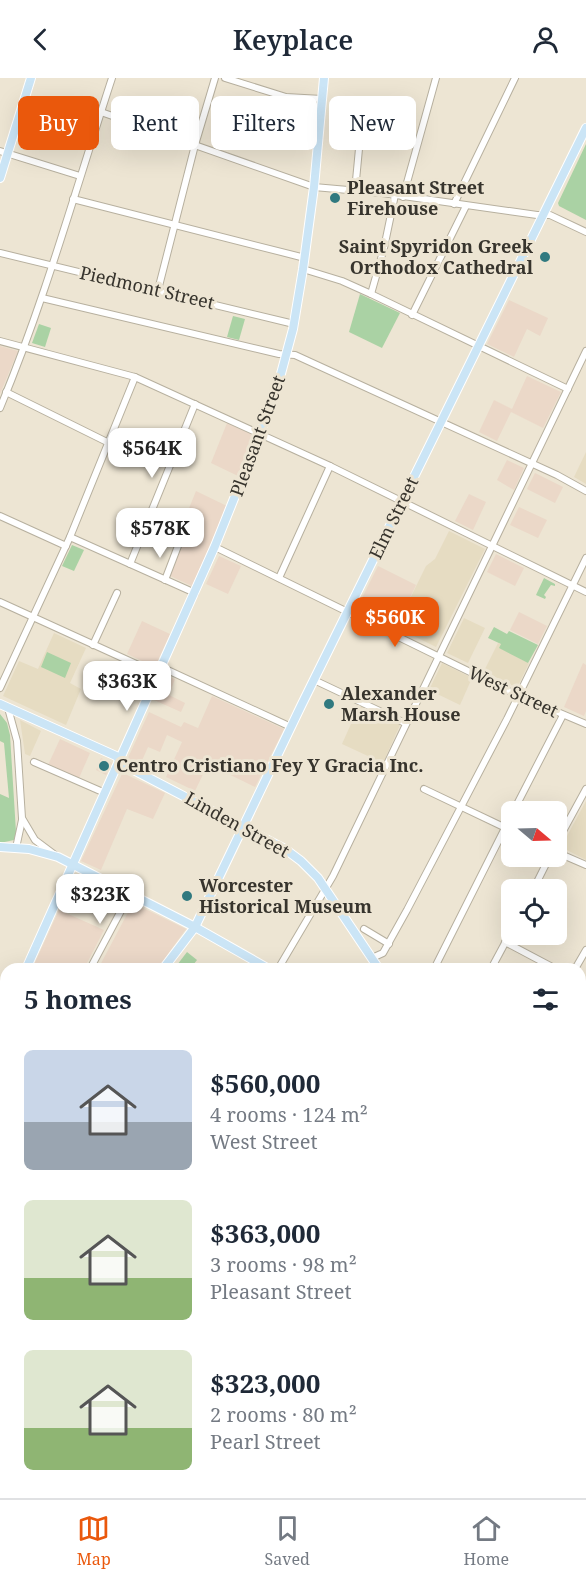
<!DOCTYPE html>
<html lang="en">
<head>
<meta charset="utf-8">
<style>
	:root { --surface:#fff; --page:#f2f2f3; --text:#1f2937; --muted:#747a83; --line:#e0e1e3; --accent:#ea580c }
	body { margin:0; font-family:"Noto Serif",serif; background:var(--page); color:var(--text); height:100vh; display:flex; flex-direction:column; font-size:22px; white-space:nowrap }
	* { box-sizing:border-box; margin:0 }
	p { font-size:20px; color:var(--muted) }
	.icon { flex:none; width:33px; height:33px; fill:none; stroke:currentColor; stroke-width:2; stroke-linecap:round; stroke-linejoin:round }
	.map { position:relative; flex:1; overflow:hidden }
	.details { position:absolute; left:0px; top:885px; width:586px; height:536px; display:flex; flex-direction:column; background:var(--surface); border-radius:18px 18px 0 0; box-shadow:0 6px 24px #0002 }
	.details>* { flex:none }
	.top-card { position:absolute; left:18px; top:18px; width:550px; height:54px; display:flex; gap:12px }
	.needle { width:39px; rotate:109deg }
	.buttons { position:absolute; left:501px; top:723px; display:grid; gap:12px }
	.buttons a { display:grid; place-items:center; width:66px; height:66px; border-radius:9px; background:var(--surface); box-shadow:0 6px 24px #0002; font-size:30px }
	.price { position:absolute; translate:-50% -51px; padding:0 14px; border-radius:12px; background:#fff; color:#222; font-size:20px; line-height:39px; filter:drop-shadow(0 2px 3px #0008) }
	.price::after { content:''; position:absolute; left:50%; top:36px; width:18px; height:14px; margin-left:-9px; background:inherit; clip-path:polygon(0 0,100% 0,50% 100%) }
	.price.current { background:var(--accent); color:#fff }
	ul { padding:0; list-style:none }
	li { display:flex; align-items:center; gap:18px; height:150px; padding:0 24px }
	li span { display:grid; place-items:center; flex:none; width:168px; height:120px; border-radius:9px; color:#555 }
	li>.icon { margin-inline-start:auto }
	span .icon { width:72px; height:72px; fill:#fffc; stroke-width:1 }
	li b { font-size:26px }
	h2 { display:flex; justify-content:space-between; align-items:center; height:72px; padding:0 24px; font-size:26px }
	.pill { padding:0 21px; border-radius:9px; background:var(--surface); box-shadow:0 6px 24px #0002; font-size:21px; line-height:54px }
	.pill.current { background:var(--accent); color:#fff }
	header { display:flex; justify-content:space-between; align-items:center; height:78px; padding:0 24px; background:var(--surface); font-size:27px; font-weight:600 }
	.tabs { display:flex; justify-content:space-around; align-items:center; height:84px; border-top:2px solid var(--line); background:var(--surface); font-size:16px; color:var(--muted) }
	.tabs a { display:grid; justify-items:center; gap:3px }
	.tabs .current { color:var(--accent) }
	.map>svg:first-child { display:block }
	.commercial { fill:#ebd8c8 }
	.built { fill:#e6dcc2 }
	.green { fill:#aad2a4 }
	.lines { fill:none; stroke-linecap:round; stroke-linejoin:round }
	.minor-casing { stroke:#b7b09f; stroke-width:8 }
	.major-casing { stroke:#fff; stroke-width:10 }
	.minor { stroke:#fff; stroke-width:6 }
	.major { stroke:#cbe5f6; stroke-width:8 }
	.rail-casing { stroke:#928d80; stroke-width:4 }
	.rail { stroke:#ede5d3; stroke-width:1.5; stroke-dasharray:4.5; stroke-linecap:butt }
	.poi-dot { fill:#30797f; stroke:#ede5d3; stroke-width:2 }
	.labels { text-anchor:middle; stroke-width:6; stroke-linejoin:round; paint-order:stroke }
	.poi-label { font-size:18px; font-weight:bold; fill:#37342d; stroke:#ede5d3; text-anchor:start }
	.street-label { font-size:18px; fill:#37342d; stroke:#ede5d3 }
</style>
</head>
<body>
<header><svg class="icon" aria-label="back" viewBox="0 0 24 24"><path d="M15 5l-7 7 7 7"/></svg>Keyplace<svg class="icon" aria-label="person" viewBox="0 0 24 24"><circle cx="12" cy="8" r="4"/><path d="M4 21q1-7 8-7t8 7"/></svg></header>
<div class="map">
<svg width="586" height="1420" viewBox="0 0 586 1420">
	<rect width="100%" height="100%" fill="#ede5d3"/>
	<g class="commercial">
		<path d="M509,222l39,18 -8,18 -13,-7 -13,28 -27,-13z"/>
		<path d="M0,268l18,5 -18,43z"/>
		<path d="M527,298l34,16 -18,36 -32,-16 -14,29 -18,-9 15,-32 18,9z"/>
		<path d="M227,345l27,12 -16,41 -27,-13z"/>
		<path d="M507,382l17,8 -10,22 -17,-10z"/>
		<path d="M535,395l28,14 -8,16 -28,-14z"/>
		<path d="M196,413l31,15 -35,80 -24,-11 9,-24 -4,-3z"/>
		<path d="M469,416l17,8 -13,28 -18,-9z"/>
		<path d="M519,429l28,13 -9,18 -28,-13z"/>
		<path d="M496,476l28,14 -9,18 -28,-14z"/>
		<path d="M219,478l22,10 -13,28 -22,-10z"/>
		<path d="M378,488l38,19 -20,42 -39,-19z"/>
		<path d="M519,534l28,14 -9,18 -28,-14z"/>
		<path d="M142,543l28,13 -15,33 -28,-13z"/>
		<path d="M115,583l36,16 -8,16 -36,-15z"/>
		<path d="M583,585l3,2v46l-2,5 -20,-9z"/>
		<path d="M165,597l10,4 -6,16 16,8 -4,9 -27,-12z"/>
		<path d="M212,618l72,33 -29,58 -47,-23 -13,27 -29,-14 16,-35 -15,-7 -7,17 -12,-5 -8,18 -13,-5 22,-48 32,15 3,-5 14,6z"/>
		<path d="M60,661l30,14 -11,25 -31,-13z"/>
		<path d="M101,680l11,5 -6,12 -10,-5z"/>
		<path d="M122,696h3l40,19 -12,26 -26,-10 -26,61 -20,-9z"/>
		<path d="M133,825l53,26 -29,40h-59z"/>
		<path d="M59,832l45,20 -20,39h-52z"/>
		<path d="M0,941l6,4v72l-6,8z"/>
		<path d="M0,1117l6,4v31l-6,7z"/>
	</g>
	<g class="built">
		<path d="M586,374v32l-12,-7z"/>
		<path d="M449,453l36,18 -49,98 -40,-20 30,-61 9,-7z"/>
		<path d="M464,540l21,10 -17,35 -21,-10z"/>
		<path d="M54,555l32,15 -16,35 11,6 -15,36 -63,-29 16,-35 19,8z"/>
		<path d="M498,565l16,8 -1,4 16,8 -12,25 -33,-17z"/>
		<path d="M442,585l30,15 -12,27 -31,-15z"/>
		<path d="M359,628l41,19 -17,38 -41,-19z"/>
		<path d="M20,642l21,11 -11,25 -5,-2z"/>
		<path d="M586,723v59l-25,-13z"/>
		<path d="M0,1261l6,2v151l128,1 -2,5h-132z"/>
	</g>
	<g class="green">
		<path d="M268,20l17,5 28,2 -3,34 -25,-1 -27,-10z"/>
		<path d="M586,66v76l-27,-14 -1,-3z"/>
		<path d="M360,216l40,19 -18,35 -33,-16z"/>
		<path d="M233,238l12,3 -6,21 -12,-3z"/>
		<path d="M39,246l12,4 -6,19 -13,-4z"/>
		<path d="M72,467l12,5 -10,21 -12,-5z"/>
		<path d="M544,500l11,6v2l-4,-1 -7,10 2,2 -1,2 -9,-4z"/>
		<path d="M494,549l13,7 2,-3 29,14 -10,18 -29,-15 2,-4 -13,-6z"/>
		<path d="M47,574l24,11 -6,15 -24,-11z"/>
		<path d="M0,636l7,9 3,12 6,97 -2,8 -14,3v-49l9,4 -5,-55 -4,-2z"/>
		<path d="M187,874l10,8 -7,9h-16z"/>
	</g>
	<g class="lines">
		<defs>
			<g id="minor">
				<path d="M225,0l61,19 36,2"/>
				<path d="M101,34l213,75 68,6 155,22h13l36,17"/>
				<path d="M0,73l80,25"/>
				<path d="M355,113l7,-74"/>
				<path d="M403,119l33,-119"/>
				<path d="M73,121l232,59"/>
				<path d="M454,126l61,-126"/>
				<path d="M0,175l294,71"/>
				<path d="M303,191l39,12 29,13 197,95"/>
				<path d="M158,212l37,-145 20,-67"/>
				<path d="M371,216l13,-46 11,-53"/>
				<path d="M42,220l237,56 16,1 262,120 29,16"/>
				<path d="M412,237l54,-109"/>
				<path d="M0,263l135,36 195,89 256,126"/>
				<path d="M6,314l103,51"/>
				<path d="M0,330c45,-108 76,-220 112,-330"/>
				<path d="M0,438l66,30"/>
				<path d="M70,459l125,56"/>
				<path d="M215,469l300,147 71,30"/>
				<path d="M130,486l65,-160"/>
				<path d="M279,500l51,-112"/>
				<path d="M165,502l13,-34"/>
				<path d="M0,524l158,72"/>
				<path d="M93,567l24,-52"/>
				<path d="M161,589l130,60"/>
				<path d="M314,602l91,43"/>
				<path d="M0,610l70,-151 65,-160"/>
				<path d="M8,630l9,33 5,77 13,22 20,15"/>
				<path d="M34,684l71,31"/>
				<path d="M424,711l88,42"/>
				<path d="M513,734l50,-97"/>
				<path d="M556,766l30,-55"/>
				<path d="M16,770l6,-28"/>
				<path d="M556,774l30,13"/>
				<path d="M533,812l17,-34"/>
				<path d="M364,851l25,15"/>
				<path d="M505,864l51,27"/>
				<path d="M372,880l11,-5 24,-43 100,-191 79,-161"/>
				<path d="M90,891l41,-77"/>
				<path d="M278,891l55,-93 253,-525"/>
				<path d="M434,891l78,-155"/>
				<path d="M491,891l21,-39"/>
				<path d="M575,891l11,-19"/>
				<path d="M580,991l6,3 -6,9"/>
				<path d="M0,1034l6,-8"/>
				<path d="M0,1102l6,4"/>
				<path d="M580,1141l5,-8"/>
				<path d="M268,1420l2,-6"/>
				<path d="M363,1420l3,-6"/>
			</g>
			<g id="major">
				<path d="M0,100l31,-100"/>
				<path d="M0,626l116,52 8,9 161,84 16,12 17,17 61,91"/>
				<path d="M0,769l29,2 29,8 137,70 74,42"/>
				<path d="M26,891l189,-423 60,-150 18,-67 10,-60 11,-82 10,-109"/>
				<path d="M163,891l32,-42 106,-221 285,-578"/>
				<path d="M0,930l6,4"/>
				<path d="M580,1056l6,3"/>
				<path d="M580,1130l6,3"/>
				<path d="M0,1168l6,-8"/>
				<path d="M0,1182l6,-7"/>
				<path d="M0,1249l6,2"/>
				<path d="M0,1257l6,2"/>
				<path d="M580,1294l6,4"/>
				<path d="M580,1306l6,4"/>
				<path d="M580,1318l6,4"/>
				<path d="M580,1379l6,2"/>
				<path d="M580,1393l6,3"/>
				<path d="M136,1420l2,-6"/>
				<path d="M147,1420l2,-6"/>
			</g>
		</defs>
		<use href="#minor" class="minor-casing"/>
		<use href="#major" class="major-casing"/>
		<use href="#minor" class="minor"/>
		<use href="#major" class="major"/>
		<defs>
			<path id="rail" d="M334,1414l13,6"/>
		</defs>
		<use href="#rail" class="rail-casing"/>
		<use href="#rail" class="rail"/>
	</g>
	<g class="poi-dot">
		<circle cx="335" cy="120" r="6"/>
		<circle cx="545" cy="179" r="6"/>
		<circle cx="329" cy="626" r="6"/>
		<circle cx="104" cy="688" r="6"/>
		<circle cx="187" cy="818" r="6"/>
	</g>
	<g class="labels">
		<g class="poi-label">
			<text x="347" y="116">Pleasant Street<tspan x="347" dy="21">Firehouse</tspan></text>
			<text x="533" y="175" text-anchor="end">Saint Spyridon Greek<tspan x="533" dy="21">Orthodox Cathedral</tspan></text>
			<text x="341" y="622">Alexander<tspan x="341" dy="21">Marsh House</tspan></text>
			<text x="116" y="694">Centro Cristiano Fey Y Gracia Inc.</text>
			<text x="199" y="814">Worcester<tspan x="199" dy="21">Historical Museum</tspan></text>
		</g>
		<g class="street-label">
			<text transform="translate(147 210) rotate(13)" y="6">Piedmont Street</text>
			<text transform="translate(258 358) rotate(-70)" y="6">Pleasant Street</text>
			<text transform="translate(394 440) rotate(-64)" y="6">Elm Street</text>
			<text transform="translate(513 614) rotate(25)" y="6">West Street</text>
			<text transform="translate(237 747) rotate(29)" y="6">Linden Street</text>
		</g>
	</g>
</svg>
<div class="buttons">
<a><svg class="needle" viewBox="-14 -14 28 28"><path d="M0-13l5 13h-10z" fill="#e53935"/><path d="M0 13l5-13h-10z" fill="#747a83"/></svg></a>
<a><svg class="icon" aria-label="locate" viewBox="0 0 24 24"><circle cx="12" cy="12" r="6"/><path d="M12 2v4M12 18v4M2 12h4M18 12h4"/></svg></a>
</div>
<b class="price" style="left:152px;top:401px">$564K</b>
<b class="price" style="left:160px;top:481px">$578K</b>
<b class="price current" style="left:395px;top:570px">$560K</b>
<b class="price" style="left:127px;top:634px">$363K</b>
<b class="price" style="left:100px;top:847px">$323K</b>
<div class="top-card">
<a class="pill current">Buy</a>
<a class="pill">Rent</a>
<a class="pill">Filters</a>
<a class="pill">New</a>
</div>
<section class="details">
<h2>5 homes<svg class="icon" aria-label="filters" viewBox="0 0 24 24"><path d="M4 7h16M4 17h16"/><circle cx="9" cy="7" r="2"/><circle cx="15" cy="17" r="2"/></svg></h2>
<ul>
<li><span style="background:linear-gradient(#c9d6e8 60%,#9aa5b1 0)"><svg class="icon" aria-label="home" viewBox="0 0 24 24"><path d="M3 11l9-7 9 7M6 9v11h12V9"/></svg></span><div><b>$560,000</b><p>4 rooms · 124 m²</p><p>West Street</p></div></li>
<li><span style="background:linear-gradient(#dfe7d0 65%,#8fb573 0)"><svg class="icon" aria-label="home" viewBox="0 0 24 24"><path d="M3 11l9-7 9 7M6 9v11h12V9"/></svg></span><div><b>$363,000</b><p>3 rooms · 98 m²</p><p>Pleasant Street</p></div></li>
<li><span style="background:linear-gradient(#dfe7d0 65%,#8fb573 0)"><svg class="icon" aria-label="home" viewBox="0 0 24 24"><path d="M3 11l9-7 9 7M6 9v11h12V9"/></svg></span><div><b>$323,000</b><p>2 rooms · 80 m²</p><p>Pearl Street</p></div></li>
</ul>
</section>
</div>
<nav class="tabs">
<a class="current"><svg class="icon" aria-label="map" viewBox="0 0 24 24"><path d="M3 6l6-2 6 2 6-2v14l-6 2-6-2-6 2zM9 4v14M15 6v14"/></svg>Map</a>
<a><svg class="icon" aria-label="saved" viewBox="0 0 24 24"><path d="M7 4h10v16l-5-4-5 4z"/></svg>Saved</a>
<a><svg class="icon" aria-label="home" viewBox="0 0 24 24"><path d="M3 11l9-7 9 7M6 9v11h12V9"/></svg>Home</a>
</nav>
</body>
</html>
